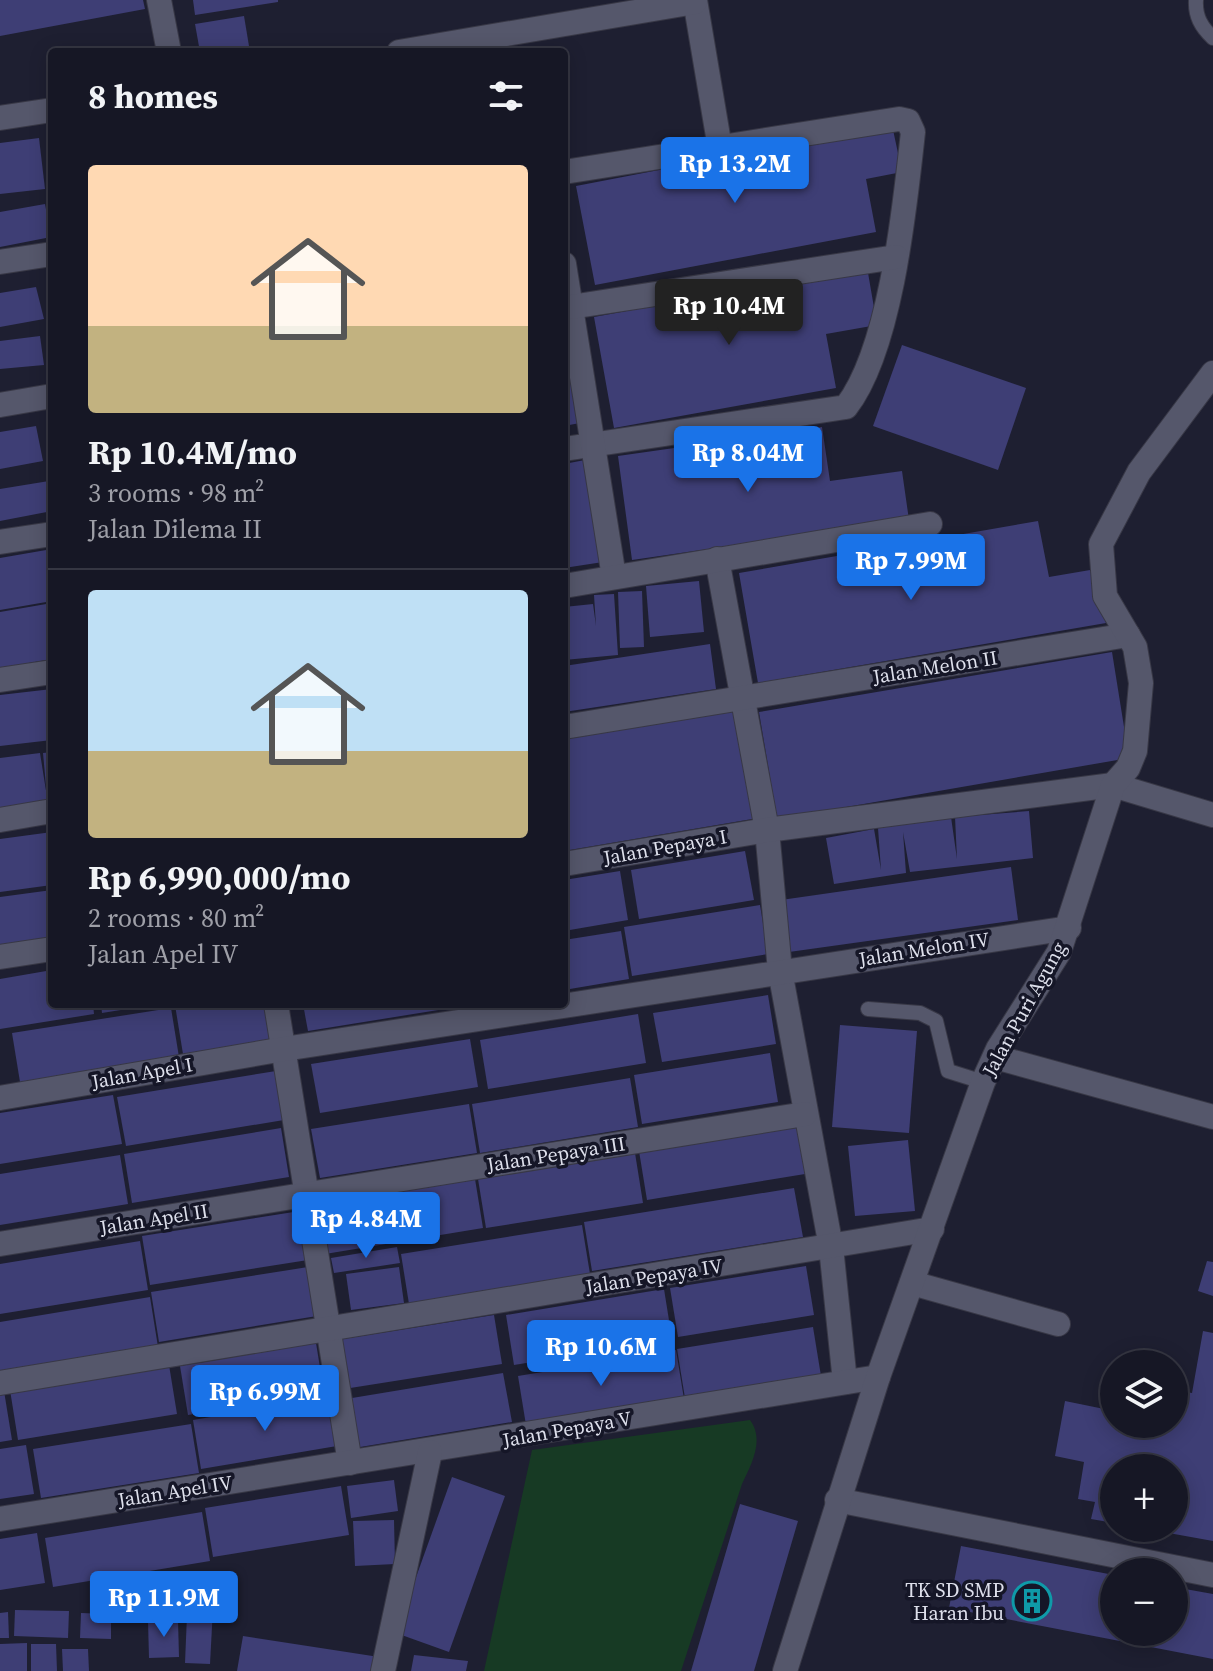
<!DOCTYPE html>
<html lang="en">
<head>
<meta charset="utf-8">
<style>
	:root { --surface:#161725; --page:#232432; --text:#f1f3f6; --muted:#9e9fa7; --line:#353642; --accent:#1a73e8 }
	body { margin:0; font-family:"Source Serif 4",serif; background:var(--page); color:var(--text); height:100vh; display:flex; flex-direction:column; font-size:30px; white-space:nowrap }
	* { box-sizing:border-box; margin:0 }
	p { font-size:26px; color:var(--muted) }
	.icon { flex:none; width:44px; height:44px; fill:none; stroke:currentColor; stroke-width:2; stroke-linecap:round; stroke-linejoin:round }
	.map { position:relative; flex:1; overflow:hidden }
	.drawer { position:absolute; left:48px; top:48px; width:520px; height:960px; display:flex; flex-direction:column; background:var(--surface); border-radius:8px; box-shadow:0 4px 20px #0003,0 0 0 2px var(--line) }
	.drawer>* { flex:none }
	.buttons { position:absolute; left:1100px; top:1350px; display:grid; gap:16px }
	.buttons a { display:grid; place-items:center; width:88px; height:88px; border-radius:50%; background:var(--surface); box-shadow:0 4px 20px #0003,0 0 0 2px var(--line); font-size:40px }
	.price { position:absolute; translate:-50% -68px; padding:0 18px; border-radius:8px; background:var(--accent); color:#fff; font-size:26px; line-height:52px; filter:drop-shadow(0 2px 4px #0008) }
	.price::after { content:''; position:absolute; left:50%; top:48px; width:24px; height:18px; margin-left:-12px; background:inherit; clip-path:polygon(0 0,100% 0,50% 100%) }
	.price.active { background:#222; color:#fff }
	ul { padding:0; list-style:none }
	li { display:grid; align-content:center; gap:16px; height:424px; padding:0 40px }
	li+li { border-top:2px solid var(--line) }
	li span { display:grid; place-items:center; height:248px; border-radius:8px; color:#555 }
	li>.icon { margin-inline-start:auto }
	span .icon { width:144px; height:144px; fill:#fffc; stroke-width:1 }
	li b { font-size:34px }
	h2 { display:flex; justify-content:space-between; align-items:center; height:96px; padding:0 40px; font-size:34px }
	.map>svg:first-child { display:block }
	.green { fill:#173a24 }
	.building { fill:#3e3e75 }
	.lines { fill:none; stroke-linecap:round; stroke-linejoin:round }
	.lane-casing { stroke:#383846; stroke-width:16 }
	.street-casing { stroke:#383846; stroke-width:26 }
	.lane { stroke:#55576b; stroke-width:14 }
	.street { stroke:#55576b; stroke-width:24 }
	.labels { text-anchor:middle; stroke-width:7; stroke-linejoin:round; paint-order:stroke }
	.street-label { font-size:20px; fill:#dddfeb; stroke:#151627 }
	.poi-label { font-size:20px; fill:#dddfeb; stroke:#151627; text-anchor:end }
</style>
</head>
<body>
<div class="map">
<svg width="1213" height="1671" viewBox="0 0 1213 1671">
	<rect width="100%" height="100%" fill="#1e1f31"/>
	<path class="green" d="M750,1420c15,20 1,45 -8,64l-61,187h-197l48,-221z"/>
	<g class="building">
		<path d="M0,0h143l2,9 -145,27z"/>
		<path d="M193,0h85v2l-83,13z"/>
		<path d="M244,16l6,36h-50l-5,-28z"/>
		<path d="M892,125l10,47 -36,7 10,53 -281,53 -19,-99z"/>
		<path d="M39,138l6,51 -45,5v-51z"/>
		<path d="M45,204l6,33 -51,10v-35z"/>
		<path d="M867,267l10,58 -51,9 10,54 -222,40 -20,-111z"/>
		<path d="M36,287l8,32 -44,8v-34z"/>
		<path d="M40,336l4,29 -44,4v-28z"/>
		<path d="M564,338l16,85 -16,3z"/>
		<path d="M902,345l124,43 -28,82 -125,-44z"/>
		<path d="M36,426l7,35 -43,8v-37z"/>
		<path d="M822,427l8,54 72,-10 7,49 -277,40 -14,-104z"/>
		<path d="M585,460l18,102 -39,6v-104z"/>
		<path d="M49,481l3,30 -52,10v-32z"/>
		<path d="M1038,521l11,56 47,-8 10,54 -348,60 -19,-110z"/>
		<path d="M52,549v52l-52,9v-52z"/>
		<path d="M699,581l5,51 -54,5 -4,-51z"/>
		<path d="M642,591l2,56 -24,1 -2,-56z"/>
		<path d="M614,594l4,61 -54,5v-53l29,-3 3,22 -2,-31z"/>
		<path d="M52,603v56l-52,9v-56z"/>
		<path d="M710,644l6,45 -152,23v-46z"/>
		<path d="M1112,652l17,106 -352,61 -18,-107z"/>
		<path d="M52,689v51l-52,6v-51z"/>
		<path d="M740,710l18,108 -194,33v-112z"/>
		<path d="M52,752v47l-52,9v-50l40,-5 7,44 -4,-44z"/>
		<path d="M1029,811l4,47 -123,14 -7,-40 3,41 -72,11 -8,-46 48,-9 7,41 -3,-42 73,-11 6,42 -2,-42z"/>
		<path d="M52,832v53l-52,7v-53z"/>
		<path d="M745,851l9,49 -115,19 -8,-49z"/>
		<path d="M1011,867l7,53 -229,32 -8,-52z"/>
		<path d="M620,871l8,49 -64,11v-51z"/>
		<path d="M52,890v50l-52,7v-50z"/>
		<path d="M760,905l8,49 -136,22 -8,-49z"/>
		<path d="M621,931l8,48 -65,11v-50z"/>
		<path d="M52,970v34h41l1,10 -94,15v-50z"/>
		<path d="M768,995l8,49 -114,18 -9,-49z"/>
		<path d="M101,1004h45v2l-44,7z"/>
		<path d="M269,1004l6,35 -92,15 -8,-49z"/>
		<path d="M303,1004h160v2l-155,25z"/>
		<path d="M171,1008l8,49 -159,25 -8,-49z"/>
		<path d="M638,1014l8,49 -158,26 -8,-49z"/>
		<path d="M840,1025l77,6 -8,102 -77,-6z"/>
		<path d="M470,1039l8,48 -158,26 -9,-49z"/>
		<path d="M770,1053l8,49 -136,22 -8,-49z"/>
		<path d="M276,1071l8,49 -158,26 -9,-49z"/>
		<path d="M630,1078l8,49 -158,26 -8,-49z"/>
		<path d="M113,1095l9,49 -122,20v-51z"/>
		<path d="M469,1104l8,49 -157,25 -9,-49z"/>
		<path d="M797,1125l8,49 -158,26 -8,-49z"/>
		<path d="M281,1128l8,49 -157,26 -8,-49z"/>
		<path d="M908,1140l7,71 -60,5 -7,-70z"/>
		<path d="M635,1153l8,50 -157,25 -8,-49z"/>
		<path d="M120,1155l8,49 -128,21v-51z"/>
		<path d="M475,1179l8,49 -158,26 -8,-49z"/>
		<path d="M794,1188l9,49 -211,34 -8,-49z"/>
		<path d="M300,1211l8,49 -158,25 -8,-49z"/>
		<path d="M582,1225l8,49 -181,30 -8,-50z"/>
		<path d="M140,1241l8,49 -148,24v-50z"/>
		<path d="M397,1247l3,16 -66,10 -3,-15z"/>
		<path d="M1207,1261l6,1v34l-15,-5z"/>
		<path d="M806,1266l8,49 -136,22 -8,-49z"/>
		<path d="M308,1267l9,49 -158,26 -8,-50z"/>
		<path d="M399,1267l5,36 -53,7 -5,-36z"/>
		<path d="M664,1289l8,50 -158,26 -8,-50z"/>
		<path d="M150,1297l8,50 -158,26v-51z"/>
		<path d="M494,1315l8,49 -158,25 -8,-49z"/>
		<path d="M813,1327l8,49 -136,22 -8,-49z"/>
		<path d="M1203,1331l10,2v208l-61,-11 22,-2v-60h-60v55l-23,-4 4,-17 -17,-3 6,-37 -29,-6 10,-55 49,10v13h60v-34l18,3z"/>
		<path d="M316,1343l8,49 -136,23 -8,-49z"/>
		<path d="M676,1350l8,49 -158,26 -8,-49z"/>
		<path d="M169,1365l8,49 -159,26 -8,-50z"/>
		<path d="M503,1373l9,49 -158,26 -8,-49z"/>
		<path d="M4,1391l8,49 -12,2v-50z"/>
		<path d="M329,1397l8,49 -136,23 -8,-49z"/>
		<path d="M191,1424l8,49 -158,25 -8,-49z"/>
		<path d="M26,1445l8,49 -34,5v-50z"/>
		<path d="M452,1477l53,19 -56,156 -53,-19z"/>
		<path d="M394,1480l4,31 -47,7 -4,-32z"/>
		<path d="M341,1486l8,49 -136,22 -8,-49z"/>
		<path d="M740,1504l58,17 -44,150h-63z"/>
		<path d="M202,1512l8,49 -157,26 -8,-49z"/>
		<path d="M394,1520l1,44 -40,2 -2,-45z"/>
		<path d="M37,1533l8,50 -45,7v-51z"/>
		<path d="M961,1546l153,29v57h60v-45l39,7v65l-264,-51z"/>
		<path d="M213,1608l-3,56 -25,-1 2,-48z"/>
		<path d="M15,1610l54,1 -1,27 -54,-2z"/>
		<path d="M8,1612l1,26h-9v-25z"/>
		<path d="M81,1613l30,1v25l-31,-1z"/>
		<path d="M178,1620l1,37 -30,1 -1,-37z"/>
		<path d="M243,1636l136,21 -2,14h-140z"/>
		<path d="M27,1643v28h-27v-27z"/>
		<path d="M31,1644h25l1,27h-26z"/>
		<path d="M62,1649h26l1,22h-26z"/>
		<path d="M414,1655l54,6 -2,10h-55z"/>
	</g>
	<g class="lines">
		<defs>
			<g id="lane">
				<path d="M1196,0c-1,16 5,27 17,38"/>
				<path d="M868,1009l52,4 16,8 12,50 35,11"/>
			</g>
			<g id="street">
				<path d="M159,0l10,52"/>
				<path d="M695,0l25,148"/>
				<path d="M399,52l296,-50"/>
				<path d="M0,118l52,-8"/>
				<path d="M564,172l335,-53 9,2 5,11c-8,73 -22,217 -67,275l-282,42"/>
				<path d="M0,262l52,-8"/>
				<path d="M564,264l50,313"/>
				<path d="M564,308l332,-51"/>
				<path d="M0,405l52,-9"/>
				<path d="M0,542l52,-8"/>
				<path d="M717,559l50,271 13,141 51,276 14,135"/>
				<path d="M564,586l366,-62"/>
				<path d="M0,680l52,-8"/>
				<path d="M564,727l564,-92"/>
				<path d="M0,820l52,-9"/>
				<path d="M564,864l203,-34 346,-45 100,30"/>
				<path d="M0,957l52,-8"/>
				<path d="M276,1004l74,459"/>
				<path d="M995,1057l218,60"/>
				<path d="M0,1098l284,-49 785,-121"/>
				<path d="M0,1244l805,-130"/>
				<path d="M912,1283l146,41"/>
				<path d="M0,1383l932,-154"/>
				<path d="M837,1500l376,75"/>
				<path d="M0,1519l878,-142"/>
				<path d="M383,1671l47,-219"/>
				<path d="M785,1671l93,-294 105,-295 15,-33 61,-97 54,-167 15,-17 7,-17 6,-68 -6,-36 -30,-51 -4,-52 38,-72 74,-99"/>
			</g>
		</defs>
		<use href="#lane" class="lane-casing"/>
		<use href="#street" class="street-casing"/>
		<use href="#lane" class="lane"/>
		<use href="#street" class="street"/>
	</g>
	<defs>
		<symbol id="building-ring" viewBox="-11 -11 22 22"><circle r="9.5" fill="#151627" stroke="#0f9aa8" stroke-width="1.5"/><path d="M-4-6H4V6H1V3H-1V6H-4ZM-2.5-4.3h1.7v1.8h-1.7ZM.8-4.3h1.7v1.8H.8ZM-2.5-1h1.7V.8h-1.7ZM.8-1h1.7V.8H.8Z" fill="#0f9aa8"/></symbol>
	</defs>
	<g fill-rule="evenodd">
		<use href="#building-ring" x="1010" y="1579" width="44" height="44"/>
	</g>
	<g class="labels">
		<g class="street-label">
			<text transform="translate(935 667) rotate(-9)" y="7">Jalan Melon II</text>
			<text transform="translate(665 847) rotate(-10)" y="7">Jalan Pepaya I</text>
			<text transform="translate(924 949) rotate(-9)" y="7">Jalan Melon IV</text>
			<text transform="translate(1024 1009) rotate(-61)" y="7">Jalan Puri Agung</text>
			<text transform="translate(142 1073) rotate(-10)" y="7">Jalan Apel I</text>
			<text transform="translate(556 1154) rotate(-9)" y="7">Jalan Pepaya III</text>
			<text transform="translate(154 1219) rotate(-9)" y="7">Jalan Apel II</text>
			<text transform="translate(654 1276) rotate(-9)" y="7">Jalan Pepaya IV</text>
			<text transform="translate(567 1429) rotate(-10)" y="7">Jalan Pepaya V</text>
			<text transform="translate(175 1491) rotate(-9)" y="7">Jalan Apel IV</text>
		</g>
		<g class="poi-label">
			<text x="1004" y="1597">TK SD SMP<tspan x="1004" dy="23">Haran Ibu</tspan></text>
		</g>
	</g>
</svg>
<div class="buttons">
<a><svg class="icon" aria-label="layers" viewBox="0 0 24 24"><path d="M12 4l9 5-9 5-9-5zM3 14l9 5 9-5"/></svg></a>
<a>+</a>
<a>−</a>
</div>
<b class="price" style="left:735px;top:205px">Rp 13.2M</b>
<b class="price active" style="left:729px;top:347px">Rp 10.4M</b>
<b class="price" style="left:748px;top:494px">Rp 8.04M</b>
<b class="price" style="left:911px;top:602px">Rp 7.99M</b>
<b class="price" style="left:366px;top:1260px">Rp 4.84M</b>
<b class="price" style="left:601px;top:1388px">Rp 10.6M</b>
<b class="price" style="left:265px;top:1433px">Rp 6.99M</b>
<b class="price" style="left:164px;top:1639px">Rp 11.9M</b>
<section class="drawer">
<h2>8 homes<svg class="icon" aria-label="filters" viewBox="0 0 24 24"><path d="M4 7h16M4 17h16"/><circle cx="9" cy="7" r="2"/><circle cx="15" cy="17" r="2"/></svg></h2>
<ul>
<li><span style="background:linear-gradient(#ffd9b3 65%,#c2b280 0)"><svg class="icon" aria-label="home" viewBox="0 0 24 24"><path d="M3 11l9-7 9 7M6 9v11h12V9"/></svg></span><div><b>Rp 10.4M/mo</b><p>3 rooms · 98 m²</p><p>Jalan Dilema II</p></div></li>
<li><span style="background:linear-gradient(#bfe0f5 65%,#c2b280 0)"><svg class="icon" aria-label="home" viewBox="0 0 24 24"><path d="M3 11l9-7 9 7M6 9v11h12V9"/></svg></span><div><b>Rp 6,990,000/mo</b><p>2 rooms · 80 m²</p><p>Jalan Apel IV</p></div></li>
</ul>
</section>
</div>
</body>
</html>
